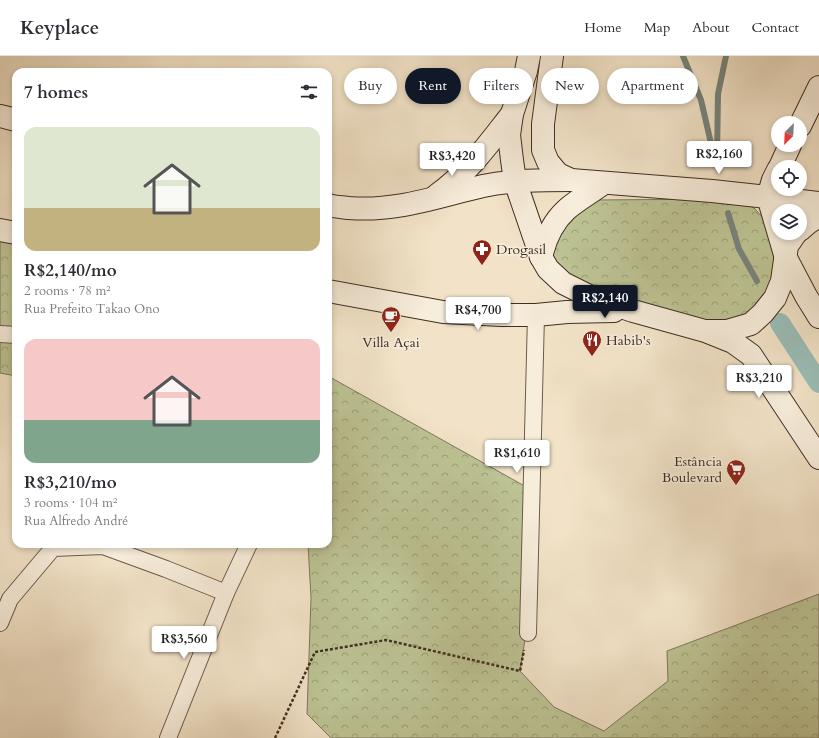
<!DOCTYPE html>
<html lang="en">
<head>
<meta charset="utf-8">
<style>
	:root { --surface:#fff; --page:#f7f7f7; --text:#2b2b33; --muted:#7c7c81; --line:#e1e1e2; --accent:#111827 }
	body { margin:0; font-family:Cardo,serif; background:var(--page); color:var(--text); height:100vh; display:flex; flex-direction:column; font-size:15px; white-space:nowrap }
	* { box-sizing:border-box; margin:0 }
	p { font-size:13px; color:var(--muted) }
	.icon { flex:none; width:22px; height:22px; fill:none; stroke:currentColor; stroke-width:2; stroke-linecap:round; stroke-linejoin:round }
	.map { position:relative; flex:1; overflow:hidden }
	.side { position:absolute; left:12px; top:12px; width:320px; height:480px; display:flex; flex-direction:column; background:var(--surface); border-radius:12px; box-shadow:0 2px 6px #0003 }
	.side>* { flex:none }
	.banner { position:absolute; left:344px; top:12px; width:380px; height:36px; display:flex; gap:8px }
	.needle { width:26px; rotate:204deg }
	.tools { position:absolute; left:771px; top:60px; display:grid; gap:8px }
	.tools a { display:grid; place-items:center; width:36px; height:36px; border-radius:50%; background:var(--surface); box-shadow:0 2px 6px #0003; font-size:20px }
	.price { position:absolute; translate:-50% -34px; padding:0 9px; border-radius:4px; background:#fff; color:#222; font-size:13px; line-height:26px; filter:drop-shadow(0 1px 2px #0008) }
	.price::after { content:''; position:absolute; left:50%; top:24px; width:12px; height:9px; margin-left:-6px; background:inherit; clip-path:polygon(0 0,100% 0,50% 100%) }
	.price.selected { background:var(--accent); color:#fff }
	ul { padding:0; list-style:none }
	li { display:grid; align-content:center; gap:8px; height:212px; padding:0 12px }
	li span { display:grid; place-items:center; height:124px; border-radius:12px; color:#555 }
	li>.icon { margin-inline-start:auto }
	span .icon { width:72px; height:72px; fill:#fffc; stroke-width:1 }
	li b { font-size:17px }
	h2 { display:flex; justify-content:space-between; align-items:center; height:48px; padding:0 12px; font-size:17px }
	.chip { padding:0 14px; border-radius:18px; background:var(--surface); box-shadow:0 2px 6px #0003; font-size:14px; line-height:36px }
	.chip.selected { background:var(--accent); color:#fff }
	header { display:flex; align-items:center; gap:24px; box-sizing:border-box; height:56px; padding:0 20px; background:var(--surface); border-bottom:1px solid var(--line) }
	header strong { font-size:19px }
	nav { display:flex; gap:22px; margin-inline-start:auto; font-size:14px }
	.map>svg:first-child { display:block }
	.forest { fill:url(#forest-crowns); stroke:#7e785c }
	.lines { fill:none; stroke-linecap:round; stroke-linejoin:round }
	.stream { stroke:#77847c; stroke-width:6 }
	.canal { stroke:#9bbeb8; stroke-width:20 }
	.street-casing { stroke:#6c5b4c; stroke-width:18 }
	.secondary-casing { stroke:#402e23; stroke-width:24 }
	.path { stroke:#402e23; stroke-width:2.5; stroke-dasharray:3 2; stroke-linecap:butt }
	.street { stroke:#f7eddb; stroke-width:16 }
	.secondary { stroke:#f7eddb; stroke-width:22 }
	.labels { text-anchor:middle; stroke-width:3; stroke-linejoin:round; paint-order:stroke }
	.poi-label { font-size:14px; fill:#402e23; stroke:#f7eddb; text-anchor:start }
</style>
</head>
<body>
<header>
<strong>Keyplace</strong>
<nav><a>Home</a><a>Map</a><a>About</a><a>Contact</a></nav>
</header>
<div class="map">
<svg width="819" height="682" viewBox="0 0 819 682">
	<defs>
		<pattern id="forest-crowns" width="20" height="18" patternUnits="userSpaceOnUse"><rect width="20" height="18" fill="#bdc394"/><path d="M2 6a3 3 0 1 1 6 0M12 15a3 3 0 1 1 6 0" fill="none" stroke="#9b9f78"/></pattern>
	</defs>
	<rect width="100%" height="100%" fill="#f2e3c8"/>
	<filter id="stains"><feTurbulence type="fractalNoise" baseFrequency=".005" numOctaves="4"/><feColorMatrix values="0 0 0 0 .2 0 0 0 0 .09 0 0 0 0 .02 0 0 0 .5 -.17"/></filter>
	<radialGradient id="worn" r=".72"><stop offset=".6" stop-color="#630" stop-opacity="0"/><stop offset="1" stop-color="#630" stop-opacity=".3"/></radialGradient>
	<g class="forest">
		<path d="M735,143l19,9 13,14 14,37 -4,22 -28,38 -44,7 -139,-46 -15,-23 6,-24 35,-33z"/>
		<path d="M0,177l16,4v139l-16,-3z"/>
		<path d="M328,320l202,113 -4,144 -6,38 34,36 50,24 64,-50 -1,-30 152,-57v144h-488l-24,-24 4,-116 -3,-54h20z"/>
	</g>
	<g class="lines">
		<g class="stream">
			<path d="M683,0l18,44 15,65"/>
			<path d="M717,100l1,-62 8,-38"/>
			<path d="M728,157l11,36 18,32"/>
		</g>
		<path class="canal" d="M780,267l39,60"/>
		<defs>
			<g id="street">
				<path d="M0,278l16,1"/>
				<path d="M0,567l10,-24 43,-51 50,-2 63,23 60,24"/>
				<path d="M528,577l8,-318"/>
				<path d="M168,682l58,-145 23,-49"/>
			</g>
			<g id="secondary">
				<path d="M529,0l-3,15 -14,43 -3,21 3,25 3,21 26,76 7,12 15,14 26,13 44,15 72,20h22l24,-7 12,-11 12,-15 7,-17 5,-35 9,-13"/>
				<path d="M552,0l-9,68v26l5,12 10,12 13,6 141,11 56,6 18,61 20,38 13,21"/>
				<path d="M0,60l16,4"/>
				<path d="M800,70l19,-39"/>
				<path d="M780,111l10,-22"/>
				<path d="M778,114l-5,10 -5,17 51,6"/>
				<path d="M437,139c31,-22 52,-52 75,-81"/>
				<path d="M328,149c7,2 14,2 21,3 48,4 89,-12 134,-22 30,-6 59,-6 88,-6"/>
				<path d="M0,174l16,3"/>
				<path d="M800,174l8,-7 11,-7"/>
				<path d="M541,201c4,-17 12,-35 25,-47 11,-10 26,-18 38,-27"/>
				<path d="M328,235l115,21 59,3h34l31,-3 47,-1"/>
				<path d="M708,276l25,10 18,13 68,103"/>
			</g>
		</defs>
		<use href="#street" class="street-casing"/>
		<use href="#secondary" class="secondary-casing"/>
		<path class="path" d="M275,682l40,-86 71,-12 134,31 4,-21"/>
		<use href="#street" class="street"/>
		<use href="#secondary" class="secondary"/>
	</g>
	<defs>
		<symbol id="pharmacy-pin" viewBox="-11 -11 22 30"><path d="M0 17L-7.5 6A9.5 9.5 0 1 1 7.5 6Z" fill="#8f2418" stroke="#f7eddb"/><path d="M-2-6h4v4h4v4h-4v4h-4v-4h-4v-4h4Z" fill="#fff"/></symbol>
		<symbol id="cafe-pin" viewBox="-11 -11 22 30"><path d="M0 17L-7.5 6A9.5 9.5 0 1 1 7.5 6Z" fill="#8f2418" stroke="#f7eddb"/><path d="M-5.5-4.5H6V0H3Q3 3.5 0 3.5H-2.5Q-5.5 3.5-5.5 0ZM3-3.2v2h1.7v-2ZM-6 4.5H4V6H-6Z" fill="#fff"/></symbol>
		<symbol id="restaurant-pin" viewBox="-11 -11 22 30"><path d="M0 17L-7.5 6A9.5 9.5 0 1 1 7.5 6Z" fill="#8f2418" stroke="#f7eddb"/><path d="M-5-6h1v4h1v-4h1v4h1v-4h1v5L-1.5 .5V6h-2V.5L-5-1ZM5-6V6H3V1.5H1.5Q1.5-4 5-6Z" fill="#fff"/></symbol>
		<symbol id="supermarket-pin" viewBox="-11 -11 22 30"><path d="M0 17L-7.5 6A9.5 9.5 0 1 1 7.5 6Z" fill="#8f2418" stroke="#f7eddb"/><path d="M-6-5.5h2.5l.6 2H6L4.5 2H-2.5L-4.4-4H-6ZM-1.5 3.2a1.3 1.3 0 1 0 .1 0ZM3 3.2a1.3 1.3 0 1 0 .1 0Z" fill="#fff"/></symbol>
	</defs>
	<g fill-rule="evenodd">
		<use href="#pharmacy-pin" x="471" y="182" width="22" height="30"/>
		<use href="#cafe-pin" x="380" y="249" width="22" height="30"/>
		<use href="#restaurant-pin" x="581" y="273" width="22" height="30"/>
		<use href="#supermarket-pin" x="725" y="402" width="22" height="30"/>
	</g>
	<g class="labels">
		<g class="poi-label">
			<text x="496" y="198">Drogasil</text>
			<text x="606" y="289">Habib's</text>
			<text x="391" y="291" text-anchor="middle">Villa Açai</text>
			<text x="722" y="410" text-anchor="end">Estância<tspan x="722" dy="16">Boulevard</tspan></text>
		</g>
	</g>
	<rect width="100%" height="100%" filter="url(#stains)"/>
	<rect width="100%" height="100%" fill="url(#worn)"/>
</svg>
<div class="tools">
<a><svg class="needle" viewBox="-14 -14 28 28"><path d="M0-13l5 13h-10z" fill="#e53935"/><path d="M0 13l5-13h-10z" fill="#7c7c81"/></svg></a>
<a><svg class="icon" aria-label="locate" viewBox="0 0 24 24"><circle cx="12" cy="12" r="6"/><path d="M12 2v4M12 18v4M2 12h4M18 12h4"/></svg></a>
<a><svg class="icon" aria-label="layers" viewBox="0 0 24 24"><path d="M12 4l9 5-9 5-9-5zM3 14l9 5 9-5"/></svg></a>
</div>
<b class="price" style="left:719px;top:119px">R$2,160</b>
<b class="price" style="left:452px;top:121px">R$3,420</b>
<b class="price selected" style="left:605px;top:263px">R$2,140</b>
<b class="price" style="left:478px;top:275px">R$4,700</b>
<b class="price" style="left:759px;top:343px">R$3,210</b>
<b class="price" style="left:517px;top:418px">R$1,610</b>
<b class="price" style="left:184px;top:604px">R$3,560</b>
<div class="banner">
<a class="chip">Buy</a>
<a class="chip selected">Rent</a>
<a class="chip">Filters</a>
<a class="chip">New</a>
<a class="chip">Apartment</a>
</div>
<section class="side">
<h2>7 homes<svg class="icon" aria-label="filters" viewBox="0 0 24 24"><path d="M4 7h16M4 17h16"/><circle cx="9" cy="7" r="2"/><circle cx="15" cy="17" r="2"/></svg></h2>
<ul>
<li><span style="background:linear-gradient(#dfe7d0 65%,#c2b280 0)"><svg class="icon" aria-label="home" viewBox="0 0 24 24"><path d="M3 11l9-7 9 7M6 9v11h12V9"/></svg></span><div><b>R$2,140/mo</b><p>2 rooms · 78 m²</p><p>Rua Prefeito Takao Ono</p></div></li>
<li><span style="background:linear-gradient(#f6c9c9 65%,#7fa58c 0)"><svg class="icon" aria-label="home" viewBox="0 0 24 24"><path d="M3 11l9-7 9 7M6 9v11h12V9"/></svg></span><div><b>R$3,210/mo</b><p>3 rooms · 104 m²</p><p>Rua Alfredo André</p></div></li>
</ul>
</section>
</div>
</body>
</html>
